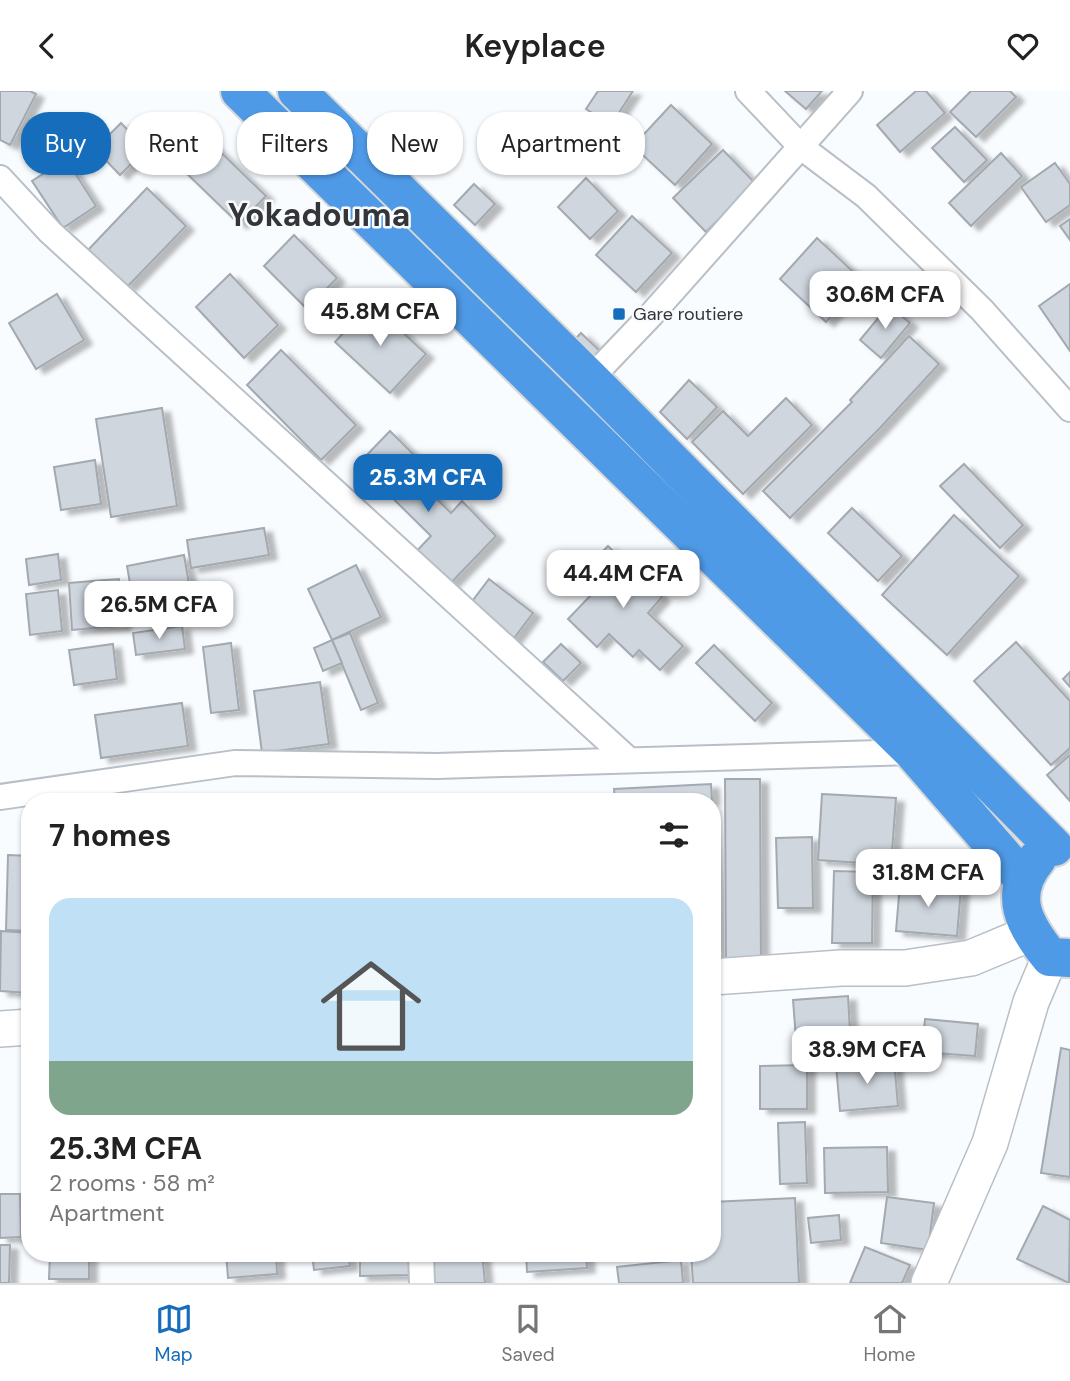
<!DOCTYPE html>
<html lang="en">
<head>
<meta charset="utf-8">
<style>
	:root { --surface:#fff; --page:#f6f6f6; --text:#222; --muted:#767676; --line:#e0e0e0; --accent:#156dbb }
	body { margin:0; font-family:"DM Sans",sans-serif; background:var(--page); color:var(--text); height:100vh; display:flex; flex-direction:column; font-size:26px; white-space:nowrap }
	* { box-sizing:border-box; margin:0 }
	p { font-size:23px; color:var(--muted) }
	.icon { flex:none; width:38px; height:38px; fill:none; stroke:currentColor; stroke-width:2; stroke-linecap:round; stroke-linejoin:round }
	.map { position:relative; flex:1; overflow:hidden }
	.details { position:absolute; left:21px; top:702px; width:700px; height:469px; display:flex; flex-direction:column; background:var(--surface); border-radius:28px; box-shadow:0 2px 5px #0004 }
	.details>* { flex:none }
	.top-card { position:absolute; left:21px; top:21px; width:700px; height:63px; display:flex; gap:14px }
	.price { position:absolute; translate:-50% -60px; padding:0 16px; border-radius:14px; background:#fff; color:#222; font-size:23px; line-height:46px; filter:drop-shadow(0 2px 4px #0008) }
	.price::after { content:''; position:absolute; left:50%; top:42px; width:21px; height:16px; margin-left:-10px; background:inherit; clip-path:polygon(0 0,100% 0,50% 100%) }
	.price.active { background:var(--accent); color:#fff }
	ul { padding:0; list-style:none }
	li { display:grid; align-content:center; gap:14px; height:371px; padding:0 28px }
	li+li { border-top:2px solid var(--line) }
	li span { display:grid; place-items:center; height:217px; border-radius:21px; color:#555 }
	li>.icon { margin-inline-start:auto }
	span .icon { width:126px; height:126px; fill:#fffc; stroke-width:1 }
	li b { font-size:30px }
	h2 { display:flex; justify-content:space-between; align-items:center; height:84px; padding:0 28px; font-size:30px }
	.chip { padding:0 24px; border-radius:28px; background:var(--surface); box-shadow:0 2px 5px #0004; font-size:24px; line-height:63px }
	.chip.active { background:var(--accent); color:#fff }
	header { display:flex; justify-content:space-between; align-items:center; height:91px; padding:0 28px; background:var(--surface); font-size:32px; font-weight:600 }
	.tabs { display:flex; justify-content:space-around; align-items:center; height:98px; border-top:2px solid var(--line); background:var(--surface); font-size:19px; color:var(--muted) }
	.tabs a { display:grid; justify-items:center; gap:4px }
	.tabs .active { color:var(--accent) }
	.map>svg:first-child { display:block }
	.building { fill:#cfd6de; stroke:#a3a9b0; stroke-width:2; filter:url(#shadow) }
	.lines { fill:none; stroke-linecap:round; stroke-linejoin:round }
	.street-casing { stroke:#b8bfc6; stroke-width:28 }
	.secondary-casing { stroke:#b8bfc6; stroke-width:38 }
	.highway-casing { stroke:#d6d7d7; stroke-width:42 }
	.street { stroke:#fff; stroke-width:24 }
	.secondary { stroke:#fff; stroke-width:35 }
	.highway { stroke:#4f9ae7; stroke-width:38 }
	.poi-dot { fill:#156dbb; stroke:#f9fcff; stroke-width:2.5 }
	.labels { text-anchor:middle; stroke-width:5; stroke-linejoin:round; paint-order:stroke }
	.poi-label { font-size:18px; fill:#333538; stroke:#f9fcff; text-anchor:start }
	.town-label { font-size:32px; font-weight:bold; fill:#333538; stroke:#f9fcff }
</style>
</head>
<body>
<header><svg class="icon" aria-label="back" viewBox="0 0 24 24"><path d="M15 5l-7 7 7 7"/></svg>Keyplace<svg class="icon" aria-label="heart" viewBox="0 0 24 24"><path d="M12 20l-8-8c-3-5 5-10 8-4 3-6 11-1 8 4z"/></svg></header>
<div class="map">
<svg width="1070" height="1192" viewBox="0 0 1070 1192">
	<defs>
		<filter id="shadow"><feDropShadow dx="8" dy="4.5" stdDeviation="2" flood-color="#0004"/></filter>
	</defs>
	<rect width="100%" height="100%" fill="#f9fcff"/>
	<g class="building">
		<path d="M0,0h30l6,3 -26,51 -10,-5z"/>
		<path d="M598,0h35l-22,34 -25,-16z"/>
		<path d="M785,0h37l-16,18z"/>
		<path d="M916,0h10l19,22 -45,39 -23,-27z"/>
		<path d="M971,0h39l6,6 -40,40 -26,-25z"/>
		<path d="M671,14l41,39 -37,41 -42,-39z"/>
		<path d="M121,32l25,26 -26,26 -25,-26z"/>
		<path d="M955,36l32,33 -23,22 -32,-34z"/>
		<path d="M208,49l58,56 -27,28 -58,-56z"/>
		<path d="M723,59l32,33 -49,49 -33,-34z"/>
		<path d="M1001,62l21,23 -51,50 -22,-23z"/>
		<path d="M66,68l30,47 -33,22 -31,-47z"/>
		<path d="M1055,72l15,21v21l-24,17 -25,-35z"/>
		<path d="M586,87l32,33 -28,28 -32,-32z"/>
		<path d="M474,93l21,20 -20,21 -21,-20z"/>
		<path d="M147,97l39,38 -59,61 -39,-37z"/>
		<path d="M632,125l40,37 -36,39 -40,-37z"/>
		<path d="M1070,128v21l-10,-14z"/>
		<path d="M294,144l43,43 -30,31 -43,-43z"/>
		<path d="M817,147l46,43 -37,41 -46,-43z"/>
		<path d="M230,183l48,51 -34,33 -48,-51z"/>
		<path d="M1070,193v67l-31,-45z"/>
		<path d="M57,203l27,46 -48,29 -27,-46z"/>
		<path d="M371,212l55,51 -36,39 -55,-51z"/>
		<path d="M889,214l21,18 -29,35 -21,-18z"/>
		<path d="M581,242l23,22 -8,9 -23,-23z"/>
		<path d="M909,245l30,28 -59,64 -90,90 -27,-27 89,-89 -2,-2z"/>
		<path d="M281,259l75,75 -35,35 -74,-75z"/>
		<path d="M689,289l28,27 -30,32 -27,-27z"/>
		<path d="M786,307l26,27 -69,69 -51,-52 31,-31 25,25z"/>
		<path d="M162,317l15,98 -66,11 -15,-98z"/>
		<path d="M390,340l31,31 -11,11 41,40 11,-12 34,35 -53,55 -33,-33 21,-22 -73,-72z"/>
		<path d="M95,369l6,44 -40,6 -7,-43z"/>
		<path d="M964,373l59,61 -23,23 -60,-62z"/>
		<path d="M852,417l50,48 -24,25 -50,-48z"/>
		<path d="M954,424l65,61 -72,79 -65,-60z"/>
		<path d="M264,437l5,27 -78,13 -4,-28z"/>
		<path d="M608,455l54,51 -14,16 35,33 -23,24 -21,-20 -6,7 -24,-23 -12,13 -29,-28 24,-25 -16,-15z"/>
		<path d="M58,463l3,26 -32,5 -3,-26z"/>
		<path d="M184,464l8,47 -57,10 -8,-46z"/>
		<path d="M356,474l25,52 -49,23 -24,-51z"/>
		<path d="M119,488l4,47 -28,2 -3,-47z"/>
		<path d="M489,488l44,34 -28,37 -44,-34z"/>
		<path d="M92,490l3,47 -23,2 -3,-47z"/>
		<path d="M58,499l4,41 -32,4 -4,-41z"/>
		<path d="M182,535l3,23 -49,6 -3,-22z"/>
		<path d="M350,542l28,70 -17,7 -29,-70z"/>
		<path d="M332,549l10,23 -19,8 -9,-23z"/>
		<path d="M1016,551l54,59v47l-19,17 -77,-84z"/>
		<path d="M231,552l8,67 -28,3 -8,-66z"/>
		<path d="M113,553l4,35 -43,6 -5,-35z"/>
		<path d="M561,553l20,19 -18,18 -20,-19z"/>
		<path d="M714,554l58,58 -17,18 -59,-58z"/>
		<path d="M1070,581v15l-7,-8z"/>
		<path d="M320,591l9,62 -67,9 -8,-62z"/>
		<path d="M182,612l6,43 -87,12 -6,-43z"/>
		<path d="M1070,664v46l-23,-26z"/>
		<path d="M725,688h35l1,189h-35z"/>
		<path d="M711,693l1,17h-97l-1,-12z"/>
		<path d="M822,703l74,4 -5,67 -73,-5z"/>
		<path d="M712,712l9,165h-9z"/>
		<path d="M812,746l1,71h-35l-2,-70z"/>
		<path d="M8,764l22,1v75l-24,-1z"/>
		<path d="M834,780l39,1 -1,71h-40z"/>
		<path d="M900,792l61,5 -4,48 -61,-5z"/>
		<path d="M1,840l29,2v60l-30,-2z"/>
		<path d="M848,905l3,52 -54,4 -4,-52z"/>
		<path d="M925,928l53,5 -3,32 -53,-4z"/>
		<path d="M1061,957l9,2v127l-29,-4z"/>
		<path d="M894,969l4,46 -58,5 -4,-46z"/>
		<path d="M807,974v44h-47v-43z"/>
		<path d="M805,1031l2,61 -27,1 -2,-61z"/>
		<path d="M887,1056l1,45 -63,1 -1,-45z"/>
		<path d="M0,1103h20l1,43 -21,1z"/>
		<path d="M887,1106l47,6 -6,47 -47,-7z"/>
		<path d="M795,1107l4,85h-106l-2,-30h21v-51z"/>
		<path d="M1043,1115l27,14 -1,63 -52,-24z"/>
		<path d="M839,1124l2,25 -30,3 -3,-25z"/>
		<path d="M0,1154h10l-1,38h-9z"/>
		<path d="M865,1156l45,18 -8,18h-52z"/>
		<path d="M50,1162h39v26h-40z"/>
		<path d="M226,1162h50l1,21 -49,4z"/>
		<path d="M312,1162h36l2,13 -36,4z"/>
		<path d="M360,1162h50v22l-50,1z"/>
		<path d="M430,1162h52l3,30h-52z"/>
		<path d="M526,1162h60l1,15 -60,4z"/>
		<path d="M681,1169l2,23h-64l-2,-16z"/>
	</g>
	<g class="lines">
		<defs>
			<g id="street">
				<path d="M748,0l53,56 65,49 116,114 88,99"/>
				<path d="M0,87l50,54 578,527"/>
				<path d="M590,288l61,-64 199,-224"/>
				<path d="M0,706l235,-34 202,3 476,-14"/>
				<path d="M421,1162l1,30"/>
			</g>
			<g id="secondary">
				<path d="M712,886l129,-9h64l66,-10 60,-25"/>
				<path d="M0,938l30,-2"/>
				<path d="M929,1192l61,-140 41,-141 19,-45"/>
			</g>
			<g id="highway">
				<path d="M240,0l673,661 111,128"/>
				<path d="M297,0l293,288 464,468"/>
				<path d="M1037,768c-30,36 -13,66 13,98l20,1"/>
			</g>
		</defs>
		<use href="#street" class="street-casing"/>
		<use href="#secondary" class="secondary-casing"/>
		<use href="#highway" class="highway-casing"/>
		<use href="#street" class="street"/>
		<use href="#secondary" class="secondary"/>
		<use href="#highway" class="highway"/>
	</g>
	<rect class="poi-dot" x="612" y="216" width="14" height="14" rx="3.5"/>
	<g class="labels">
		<g class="poi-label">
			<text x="633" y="229">Gare routiere</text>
		</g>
		<g class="town-label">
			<text x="319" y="135">Yokadouma</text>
		</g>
	</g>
</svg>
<b class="price" style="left:885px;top:240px">30.6M CFA</b>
<b class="price" style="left:380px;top:257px">45.8M CFA</b>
<b class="price active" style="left:428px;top:423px">25.3M CFA</b>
<b class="price" style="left:623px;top:519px">44.4M CFA</b>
<b class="price" style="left:159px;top:550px">26.5M CFA</b>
<b class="price" style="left:928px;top:818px">31.8M CFA</b>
<b class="price" style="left:867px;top:995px">38.9M CFA</b>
<div class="top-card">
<a class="chip active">Buy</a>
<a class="chip">Rent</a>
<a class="chip">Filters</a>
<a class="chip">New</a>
<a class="chip">Apartment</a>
</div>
<section class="details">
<h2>7 homes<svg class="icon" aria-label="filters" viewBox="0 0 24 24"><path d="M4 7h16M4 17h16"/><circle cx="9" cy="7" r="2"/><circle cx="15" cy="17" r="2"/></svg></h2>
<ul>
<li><span style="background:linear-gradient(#bfe0f5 75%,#7fa58c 0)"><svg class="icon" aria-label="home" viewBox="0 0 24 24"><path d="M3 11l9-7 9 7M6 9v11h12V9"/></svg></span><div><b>25.3M CFA</b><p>2 rooms · 58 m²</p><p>Apartment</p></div></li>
</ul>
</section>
</div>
<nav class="tabs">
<a class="active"><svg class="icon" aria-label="map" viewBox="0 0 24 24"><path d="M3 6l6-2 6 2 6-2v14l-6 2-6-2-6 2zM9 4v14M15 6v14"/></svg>Map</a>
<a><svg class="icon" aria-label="saved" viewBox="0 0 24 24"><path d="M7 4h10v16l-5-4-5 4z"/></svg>Saved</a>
<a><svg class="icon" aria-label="home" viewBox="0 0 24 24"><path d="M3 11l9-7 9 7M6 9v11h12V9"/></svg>Home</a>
</nav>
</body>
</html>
